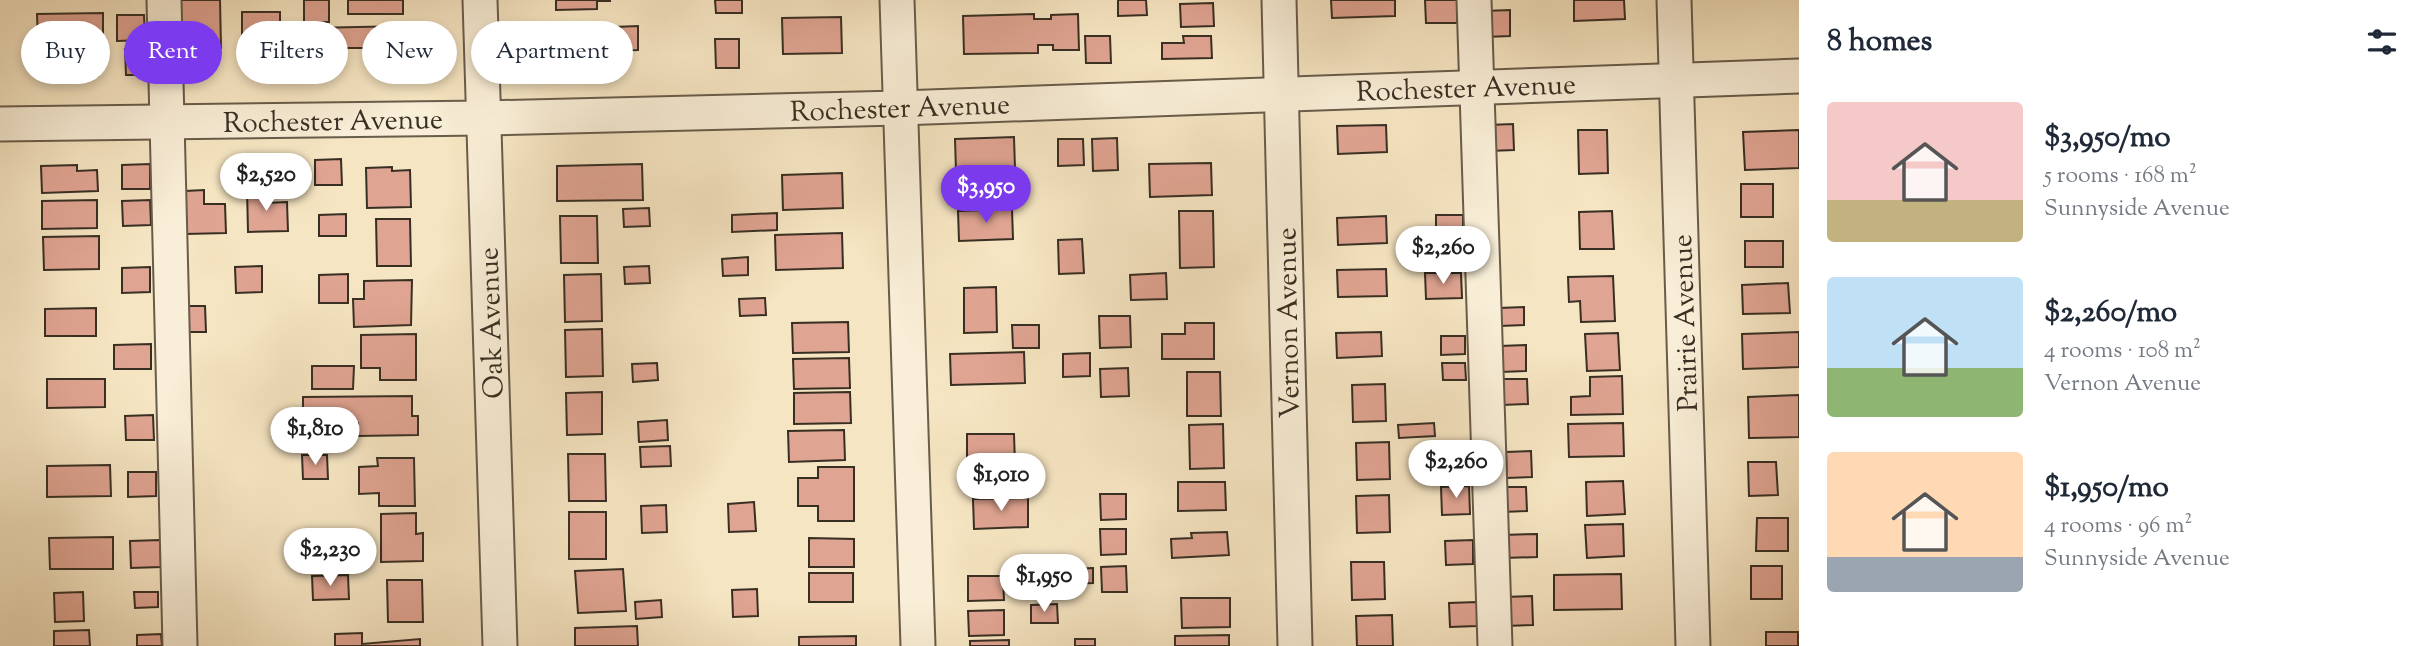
<!DOCTYPE html>
<html lang="en">
<head>
<meta charset="utf-8">
<style>
	:root { --surface:#fff; --page:#f6f6f7; --text:#1f2937; --muted:#747a83; --accent:#7c3aed }
	body { margin:0; font-family:"Sorts Mill Goudy",serif; background:var(--page); color:var(--text); height:100vh; display:flex; flex-direction:column; font-size:26px; white-space:nowrap }
	* { box-sizing:border-box; margin:0 }
	p { font-size:23px; color:var(--muted) }
	.icon { flex:none; width:38px; height:38px; fill:none; stroke:currentColor; stroke-width:2; stroke-linecap:round; stroke-linejoin:round }
	.map { position:relative; flex:1; overflow:hidden }
	.panel { display:flex; flex-direction:column; background:var(--surface); width:630px }
	.panel>* { flex:none }
	.banner { position:absolute; left:21px; top:21px; width:665px; height:63px; display:flex; gap:14px }
	.price { position:absolute; translate:-50% -60px; padding:0 16px; border-radius:24px; background:#fff; color:#222; font-size:23px; line-height:46px; filter:drop-shadow(0 2px 4px #0008) }
	.price::after { content:''; position:absolute; left:50%; top:42px; width:21px; height:16px; margin-left:-10px; background:inherit; clip-path:polygon(0 0,100% 0,50% 100%) }
	.price.active { background:var(--accent); color:#fff }
	ul { padding:0; list-style:none }
	li { display:flex; align-items:center; gap:21px; height:175px; padding:0 28px }
	li span { display:grid; place-items:center; flex:none; width:196px; height:140px; border-radius:7px; color:#555 }
	li>.icon { margin-inline-start:auto }
	span .icon { width:84px; height:84px; fill:#fffc; stroke-width:1 }
	li b { font-size:30px }
	h2 { display:flex; justify-content:space-between; align-items:center; height:84px; padding:0 28px; font-size:30px }
	.tag { padding:0 24px; border-radius:32px; background:var(--surface); box-shadow:0 4px 10px #0003; font-size:24px; line-height:63px }
	.tag.active { background:var(--accent); color:#fff }
	main { display:flex; flex:1; min-height:0 }
	.map>svg:first-child { display:block }
	.building { fill:#e0a492; stroke:#382f23; stroke-width:2 }
	.lines { fill:none; stroke-linecap:round; stroke-linejoin:round }
	.minor-casing { stroke:#685c4b; stroke-width:37 }
	.minor { stroke:#f9eed7; stroke-width:33 }
	.labels { text-anchor:middle; stroke-width:5; stroke-linejoin:round; paint-order:stroke }
	.street-label { font-size:28px; fill:#382f23; stroke:#f9eed7 }
</style>
</head>
<body>
<main>
<div class="map">
<svg width="1799" height="646" viewBox="0 0 1799 646">
	<rect width="100%" height="100%" fill="#f6e5c2"/>
	<filter id="stains"><feTurbulence type="fractalNoise" baseFrequency=".00286" numOctaves="4"/><feColorMatrix values="0 0 0 0 .2 0 0 0 0 .09 0 0 0 0 .02 0 0 0 .5 -.17"/></filter>
	<radialGradient id="worn" r=".72"><stop offset=".6" stop-color="#630" stop-opacity="0"/><stop offset="1" stop-color="#630" stop-opacity=".3"/></radialGradient>
	<g class="building">
		<path d="M181,0h39l1,48 -39,1z"/>
		<rect x="304" y="0" width="25" height="22"/>
		<rect x="348" y="0" width="55" height="14"/>
		<path d="M556,0h54v1h-13v8l-41,1z"/>
		<path d="M715,0h27v13h-26z"/>
		<path d="M1118,0h28l1,15 -29,1z"/>
		<path d="M1331,0h64v16l-63,2z"/>
		<path d="M1425,0h32v23h-31z"/>
		<path d="M1574,0h50l1,19 -51,2z"/>
		<path d="M1213,3l1,23 -33,1 -1,-23z"/>
		<path d="M1510,10v26l-25,1 -1,-26z"/>
		<path d="M242,12h38v30h-21v11h-17z"/>
		<path d="M103,13v23l-13,1 1,6h-53l-1,-29z"/>
		<path d="M1034,14v5h17v-4l27,-1 1,36h-26v-5h-15v8l-74,1 -1,-38z"/>
		<path d="M117,15h27l1,25 -28,1z"/>
		<path d="M841,17l1,36 -59,1 -1,-36z"/>
		<path d="M556,24h45v35h-44z"/>
		<path d="M406,26l1,37h-41l-1,-15h-23v10h-30l-1,-30z"/>
		<path d="M638,26v24l-24,1v-24z"/>
		<path d="M1085,36h25l1,27h-25z"/>
		<path d="M1183,36h28l1,22 -50,1v-16h22z"/>
		<path d="M715,39h24v29h-23z"/>
		<path d="M38,49l60,1v26h-61z"/>
		<path d="M125,49h21v26h-20z"/>
		<path d="M1513,124l1,26 -25,1 -1,-26z"/>
		<path d="M1386,125l1,27 -49,2 -1,-28z"/>
		<path d="M1578,130h29l1,43 -29,1z"/>
		<path d="M1799,130v38l-54,2 -2,-38z"/>
		<path d="M1014,137l1,32 -59,2 -1,-32z"/>
		<path d="M1117,138l1,32 -25,1 -1,-32z"/>
		<path d="M1058,139h25l1,26 -26,1z"/>
		<path d="M341,159l1,26h-27v-25z"/>
		<path d="M1211,163l1,32 -62,2 -1,-33z"/>
		<path d="M150,164v25h-28v-24z"/>
		<path d="M642,164l1,36 -86,1v-35z"/>
		<path d="M77,165v6l20,-1 1,21 -56,2 -1,-27z"/>
		<path d="M392,167v4l18,-1 1,37 -44,1 -1,-40z"/>
		<path d="M842,173l1,35 -60,2 -1,-35z"/>
		<path d="M1018,174v32l-58,2 -1,-32z"/>
		<rect x="1741" y="184" width="32" height="33"/>
		<path d="M247,189h19v14l21,-1 1,29 -40,1z"/>
		<path d="M204,190v14h21l1,29 -40,1 -1,-43z"/>
		<path d="M97,200v28l-55,1v-28z"/>
		<path d="M150,200l1,25 -28,1 -1,-25z"/>
		<path d="M649,208l1,18 -26,1 -1,-18z"/>
		<path d="M1012,209l1,30 -54,2 -1,-30z"/>
		<path d="M1179,211h34l1,56 -34,1z"/>
		<path d="M1612,211l2,38h-34l-1,-37z"/>
		<path d="M777,213v17l-45,2v-17z"/>
		<path d="M346,214v22h-27v-21z"/>
		<path d="M1436,215h27v26l-27,1z"/>
		<path d="M560,216h37l1,47h-37z"/>
		<path d="M1386,216l1,27 -49,2 -1,-27z"/>
		<path d="M376,219h34l1,47h-34z"/>
		<path d="M842,233l1,35 -67,2 -1,-35z"/>
		<path d="M99,236v33l-55,1 -1,-33z"/>
		<path d="M1082,239l2,34 -25,1 -1,-34z"/>
		<rect x="1745" y="241" width="38" height="26"/>
		<path d="M748,257v18l-25,1 -1,-17z"/>
		<path d="M262,266v26l-26,1 -1,-26z"/>
		<path d="M649,266l1,17 -25,1 -1,-17z"/>
		<path d="M150,267v25l-28,1v-25z"/>
		<path d="M1386,269l1,27 -49,1 -1,-27z"/>
		<path d="M1166,273l1,26 -36,1 -1,-25z"/>
		<path d="M1425,273h36l1,25 -36,1z"/>
		<path d="M348,274v29h-29v-28z"/>
		<path d="M601,274l1,47 -37,1 -1,-47z"/>
		<path d="M1613,276l2,45 -34,1 -1,-21 -11,1 -1,-25z"/>
		<path d="M412,280l-1,45 -57,2 -1,-28h11v-18z"/>
		<path d="M1788,283l2,30 -47,1 -1,-29z"/>
		<path d="M996,287l1,45 -33,1v-45z"/>
		<path d="M765,298l1,17 -26,1 -1,-17z"/>
		<path d="M179,306h26l1,26h-27z"/>
		<path d="M1524,307v18l-24,1 -1,-18z"/>
		<path d="M96,308v28h-51v-27z"/>
		<path d="M1099,316h31l1,31 -31,1z"/>
		<path d="M848,322l1,30 -56,1 -1,-30z"/>
		<path d="M1185,323h29v36h-52v-25h23z"/>
		<path d="M1012,325h27v23h-26z"/>
		<path d="M602,329l1,47 -37,1 -1,-47z"/>
		<path d="M1381,332l1,24 -45,2 -1,-25z"/>
		<path d="M1799,332v35l-56,2 -1,-35z"/>
		<path d="M1618,333l2,37 -33,1 -2,-37z"/>
		<path d="M416,334v46h-36v-12h-19v-33z"/>
		<path d="M1441,336h24v18l-24,1z"/>
		<path d="M151,344v25h-37v-24z"/>
		<path d="M1526,345v26l-25,1 -1,-26z"/>
		<path d="M1024,352l1,31 -74,2 -1,-31z"/>
		<path d="M1090,353v23l-27,1v-23z"/>
		<path d="M849,358l1,30 -56,1 -1,-30z"/>
		<path d="M657,363l1,17 -25,2 -1,-18z"/>
		<path d="M1442,363h23l1,17h-23z"/>
		<path d="M312,366h42l-1,23h-41z"/>
		<path d="M1128,368l1,28 -28,1 -1,-28z"/>
		<path d="M1187,372h33l1,44h-34z"/>
		<path d="M1622,376l1,38 -52,1v-18l19,-1v-19z"/>
		<path d="M47,379h58v28l-58,1z"/>
		<path d="M1501,379h26l1,25 -26,1z"/>
		<path d="M1385,384l1,37 -33,1 -1,-37z"/>
		<path d="M602,392v42l-35,1 -1,-42z"/>
		<path d="M850,392l1,31 -57,1v-31z"/>
		<path d="M1799,395v42l-50,1 -1,-41z"/>
		<path d="M412,396v20h6v19l-60,1v-13l-55,1v-27z"/>
		<path d="M153,415l1,25h-28l-1,-24z"/>
		<path d="M667,420l1,20 -29,2 -1,-20z"/>
		<path d="M1434,423l1,13 -36,2 -1,-13z"/>
		<path d="M1623,423l1,33 -55,1 -1,-33z"/>
		<path d="M1223,424l1,44 -34,1 -1,-44z"/>
		<path d="M844,430l1,30 -56,2 -1,-31z"/>
		<path d="M967,434h47l1,31h-18l1,22h-31z"/>
		<path d="M1389,442l1,37 -33,1 -1,-37z"/>
		<path d="M670,446l1,20 -30,1 -1,-20z"/>
		<path d="M1531,451l1,26 -25,1 -1,-26z"/>
		<path d="M568,454h37l1,47h-37z"/>
		<path d="M302,455h25l1,24h-25z"/>
		<path d="M377,458h37l1,48h-36v-13l-20,1v-27l19,-1z"/>
		<path d="M1748,462h28l2,33 -29,1z"/>
		<path d="M110,465l1,31 -64,1v-31z"/>
		<path d="M818,467h36v54h-36v-15h-20v-28h20z"/>
		<path d="M128,472h28v24l-28,1z"/>
		<path d="M1623,481l2,33 -38,2 -1,-34z"/>
		<path d="M1178,482h47l1,28 -48,1z"/>
		<path d="M1469,486l1,28 -28,1 -1,-28z"/>
		<path d="M1502,487h24l1,24 -24,1z"/>
		<path d="M1100,494h26v25l-25,1z"/>
		<path d="M1389,495l1,37 -33,1 -1,-37z"/>
		<path d="M1028,498v29l-54,2 -1,-30z"/>
		<path d="M754,502l2,29 -27,1 -1,-28z"/>
		<path d="M666,505l1,27 -25,1 -1,-27z"/>
		<rect x="569" y="512" width="37" height="47"/>
		<path d="M416,513v21l7,-1v28l-42,1v-48z"/>
		<path d="M1757,518h31v33h-32z"/>
		<path d="M1623,524l1,32 -37,2 -2,-33z"/>
		<path d="M1100,529h26v25l-25,1z"/>
		<path d="M1227,532l2,23 -57,3 -1,-19 21,-1 -1,-5z"/>
		<path d="M1537,534v23l-34,1 -1,-23z"/>
		<path d="M113,537v32h-63l-1,-31z"/>
		<path d="M318,538h28l1,28h-29z"/>
		<path d="M809,538l45,1v28h-45z"/>
		<path d="M160,540l1,27 -30,1 -1,-27z"/>
		<path d="M1473,540v24l-27,1 -1,-24z"/>
		<path d="M1351,562h33l1,37 -33,1z"/>
		<path d="M1126,566l1,26h-25l-1,-25z"/>
		<rect x="1751" y="566" width="31" height="33"/>
		<path d="M1093,568v15l-25,1 -1,-15z"/>
		<path d="M623,569l3,42 -48,2 -3,-42z"/>
		<rect x="809" y="573" width="44" height="29"/>
		<path d="M1621,574l1,35 -68,1v-35z"/>
		<path d="M348,575l1,24 -36,1 -1,-24z"/>
		<path d="M968,576h35l1,24 -36,1z"/>
		<path d="M387,580h35l1,42h-35z"/>
		<path d="M757,589l1,27 -25,1 -1,-27z"/>
		<path d="M83,592l1,29 -29,1 -1,-29z"/>
		<path d="M134,592h24v15l-23,1z"/>
		<path d="M1532,596l1,29 -28,1 -1,-29z"/>
		<path d="M1181,598h49v29l-48,1z"/>
		<path d="M661,600l1,17 -26,2 -1,-17z"/>
		<path d="M1477,602v24l-27,1 -1,-24z"/>
		<path d="M1057,604l1,19h-27v-18z"/>
		<path d="M1004,610v25l-35,1 -1,-25z"/>
		<path d="M1392,615l1,31h-36l-1,-30z"/>
		<path d="M637,626l1,20h-63v-18z"/>
		<path d="M89,630l1,16h-36v-15z"/>
		<rect x="1766" y="632" width="32" height="14"/>
		<path d="M362,633v11l58,-5v7h-85v-12z"/>
		<path d="M161,634l1,12h-25v-11z"/>
		<path d="M1229,635v11h-54v-10z"/>
		<path d="M856,636v10h-57v-9z"/>
		<rect x="1075" y="639" width="20" height="7"/>
		<path d="M1009,640v6h-39v-5z"/>
	</g>
	<g class="lines">
		<defs>
			<g id="minor">
				<path d="M164,0l16,646"/>
				<path d="M480,0l20,646"/>
				<path d="M897,0l21,646"/>
				<path d="M1279,0l16,646"/>
				<path d="M1474,0l21,646"/>
				<path d="M1674,0l19,646"/>
				<path d="M0,124l484,-6 416,-10 899,-32"/>
			</g>
		</defs>
		<use href="#minor" class="minor-casing"/>
		<use href="#minor" class="minor"/>
	</g>
	<g class="labels">
		<g class="street-label">
			<text transform="translate(1466 87) rotate(-2)" y="10">Rochester Avenue</text>
			<text transform="translate(900 107) rotate(-2)" y="10">Rochester Avenue</text>
			<text transform="translate(333 120) rotate(-1)" y="10">Rochester Avenue</text>
			<text transform="translate(490 323) rotate(-92)" y="10">Oak Avenue</text>
			<text transform="translate(1287 323) rotate(-91)" y="10">Vernon Avenue</text>
			<text transform="translate(1684 323) rotate(-92)" y="10">Prairie Avenue</text>
		</g>
	</g>
	<rect width="100%" height="100%" filter="url(#stains)"/>
	<rect width="100%" height="100%" fill="url(#worn)"/>
</svg>
<b class="price" style="left:266px;top:213px">$2,520</b>
<b class="price active" style="left:986px;top:225px">$3,950</b>
<b class="price" style="left:1443px;top:286px">$2,260</b>
<b class="price" style="left:315px;top:467px">$1,810</b>
<b class="price" style="left:1456px;top:500px">$2,260</b>
<b class="price" style="left:1001px;top:513px">$1,010</b>
<b class="price" style="left:330px;top:588px">$2,230</b>
<b class="price" style="left:1044px;top:614px">$1,950</b>
<div class="banner">
<a class="tag">Buy</a>
<a class="tag active">Rent</a>
<a class="tag">Filters</a>
<a class="tag">New</a>
<a class="tag">Apartment</a>
</div>
</div>
<section class="panel">
<h2>8 homes<svg class="icon" aria-label="filters" viewBox="0 0 24 24"><path d="M4 7h16M4 17h16"/><circle cx="9" cy="7" r="2"/><circle cx="15" cy="17" r="2"/></svg></h2>
<ul>
<li><span style="background:linear-gradient(#f6c9c9 70%,#c2b280 0)"><svg class="icon" aria-label="home" viewBox="0 0 24 24"><path d="M3 11l9-7 9 7M6 9v11h12V9"/></svg></span><div><b>$3,950/mo</b><p>5 rooms · 168 m²</p><p>Sunnyside Avenue</p></div></li>
<li><span style="background:linear-gradient(#bfe0f5 65%,#8fb573 0)"><svg class="icon" aria-label="home" viewBox="0 0 24 24"><path d="M3 11l9-7 9 7M6 9v11h12V9"/></svg></span><div><b>$2,260/mo</b><p>4 rooms · 108 m²</p><p>Vernon Avenue</p></div></li>
<li><span style="background:linear-gradient(#ffd9b3 75%,#9aa5b1 0)"><svg class="icon" aria-label="home" viewBox="0 0 24 24"><path d="M3 11l9-7 9 7M6 9v11h12V9"/></svg></span><div><b>$1,950/mo</b><p>4 rooms · 96 m²</p><p>Sunnyside Avenue</p></div></li>
</ul>
</section>
</main>
</body>
</html>
